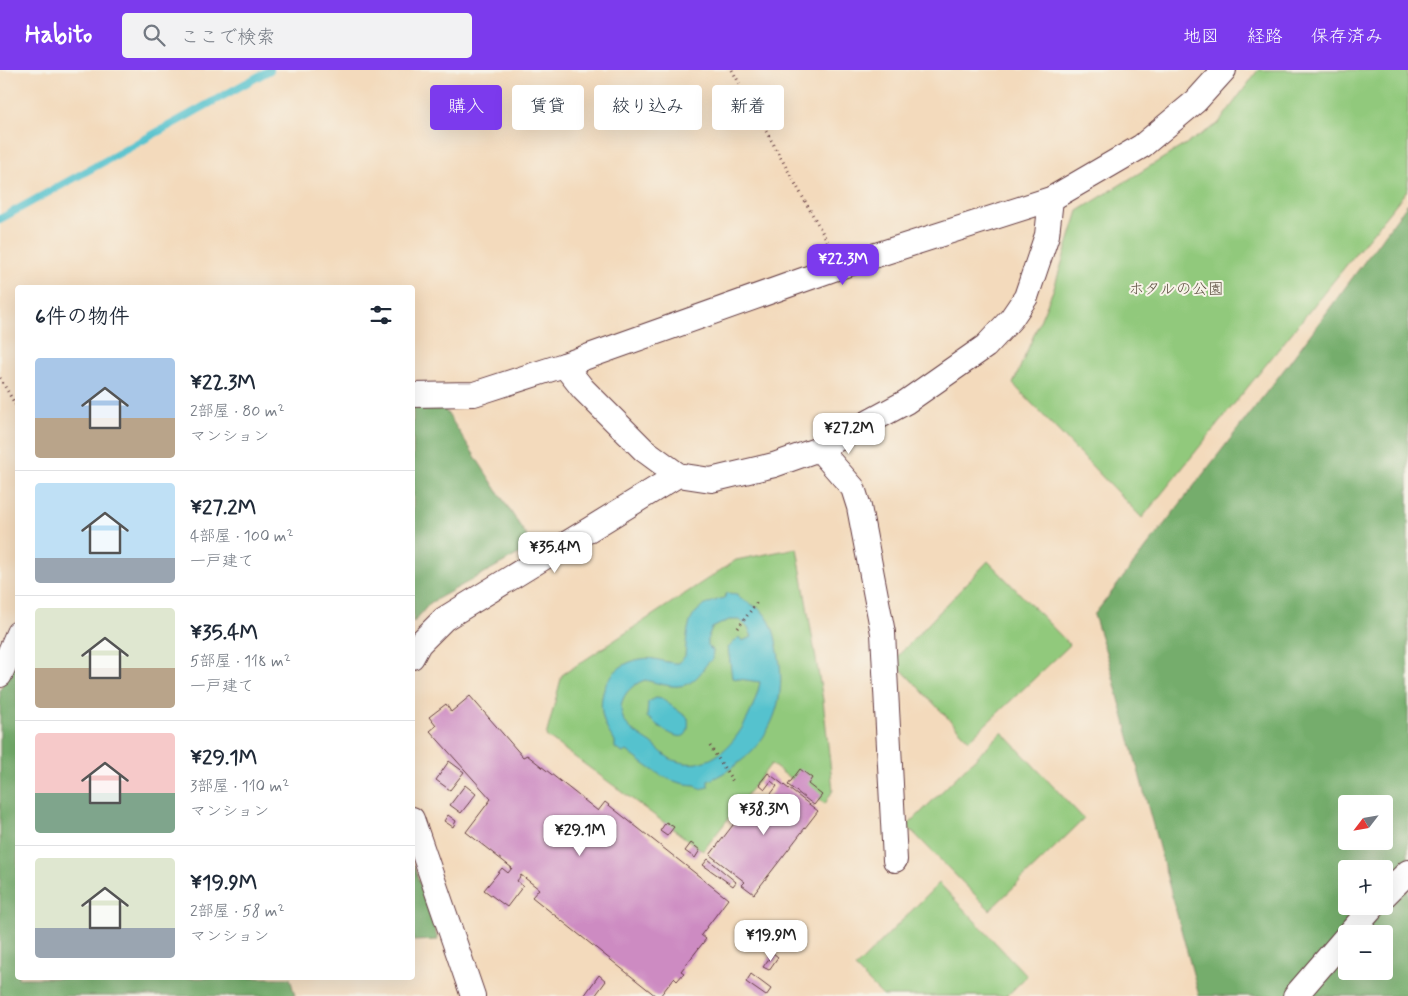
<!DOCTYPE html>
<html lang="ja">
<head>
<meta charset="utf-8">
<style>
	:root { --surface:#fff; --page:#f2f2f3; --text:#1f2937; --muted:#747a83; --line:#e0e1e3; --accent:#7c3aed }
	body { margin:0; font-family:Mynerve,"Klee One",sans-serif; background:var(--page); color:var(--text); height:100vh; display:flex; flex-direction:column; font-size:19px; white-space:nowrap }
	* { box-sizing:border-box; margin:0 }
	p { font-size:16px; color:var(--muted) }
	.icon { flex:none; width:28px; height:28px; fill:none; stroke:currentColor; stroke-width:2; stroke-linecap:round; stroke-linejoin:round }
	.map { position:relative; flex:1; overflow:hidden }
	.side { position:absolute; left:15px; top:215px; width:400px; height:695px; display:flex; flex-direction:column; background:var(--surface); border-radius:5px; box-shadow:0 5px 20px #0002 }
	.side>* { flex:none }
	.top-card { position:absolute; left:430px; top:15px; width:475px; height:45px; display:flex; gap:10px }
	.needle { width:32px; rotate:239deg }
	.tools { position:absolute; left:1338px; top:725px; display:grid; gap:10px }
	.tools a { display:grid; place-items:center; width:55px; height:55px; border-radius:5px; background:var(--surface); box-shadow:0 5px 20px #0002; font-size:25px }
	.price { position:absolute; translate:-50% -42px; padding:0 11px; border-radius:10px; background:#fff; color:#222; font-size:16px; line-height:32px; filter:drop-shadow(0 1px 2px #0008) }
	.price::after { content:''; position:absolute; left:50%; top:30px; width:15px; height:11px; margin-left:-8px; background:inherit; clip-path:polygon(0 0,100% 0,50% 100%) }
	.price.selected { background:var(--accent); color:#fff }
	ul { padding:0; list-style:none }
	li { display:flex; align-items:center; gap:15px; height:125px; padding:0 20px }
	li+li { border-top:1px solid var(--line) }
	li span { display:grid; place-items:center; flex:none; width:140px; height:100px; border-radius:5px; color:#555 }
	li>.icon { margin-inline-start:auto }
	span .icon { width:60px; height:60px; fill:#fffc; stroke-width:1 }
	li b { font-size:21px }
	h2 { display:flex; justify-content:space-between; align-items:center; height:60px; padding:0 20px; font-size:21px }
	.tag { padding:0 18px; border-radius:5px; background:var(--surface); box-shadow:0 5px 20px #0002; font-size:18px; line-height:45px }
	.tag.selected { background:var(--accent); color:#fff }
	header { display:flex; align-items:center; gap:30px; box-sizing:border-box; height:70px; padding:0 25px; background:var(--accent); color:#fff }
	header strong { font-size:24px }
	nav { display:flex; gap:28px; margin-inline-start:auto; font-size:18px }
	.search { width:350px; height:45px; background:var(--page); display:flex; align-items:center; gap:12px; box-sizing:border-box; padding:0 18px; border-radius:5px; color:var(--muted); font-size:19px }
	.map>svg:first-child { display:block }
	.green { fill:#91c97c; stroke:#6e7454 }
	.forest { fill:#74ad6c; stroke:#5f664c; fill-rule:evenodd }
	.water { fill:#55c2ce; stroke:#50707c; fill-rule:evenodd }
	.lines { fill:none; stroke-linecap:round; stroke-linejoin:round }
	.stream { stroke:#55c2ce; stroke-width:8 }
	.building { fill:#cd8bc2 }
	.minor-casing { stroke:#633b41; stroke-width:26 }
	.path { stroke:#633b41; stroke-width:3; stroke-dasharray:1 4; stroke-linecap:butt }
	.minor { stroke:#fff; stroke-width:24 }
	.labels { text-anchor:middle; stroke-width:4; stroke-linejoin:round; paint-order:stroke }
	.park-label { font-size:16px; fill:#5f5243; stroke:#f7f3e8 }
</style>
</head>
<body>
<header>
<strong>Habito</strong>
<div class="search"><svg class="icon" aria-label="search" viewBox="0 0 24 24"><circle cx="10" cy="10" r="6"/><path d="M15 15l6 6"/></svg>ここで検索</div>
<nav><a>地図</a><a>経路</a><a>保存済み</a></nav>
</header>
<div class="map">
<svg width="1408" height="926" viewBox="0 0 1408 926">
	<rect width="100%" height="100%" fill="#f7f3e8"/>
	<filter id="ink" filterUnits="userSpaceOnUse"><feTurbulence type="fractalNoise" baseFrequency=".02" numOctaves="2"/><feDisplacementMap in="SourceGraphic" scale="10" xChannelSelector="R" yChannelSelector="G"/><feConvolveMatrix kernelMatrix="1 2 1 2 8 2 1 2 1" color-interpolation-filters="sRGB"/></filter>
	<filter id="wash" filterUnits="userSpaceOnUse"><feTurbulence type="fractalNoise" baseFrequency=".0096" numOctaves="4" result="noise"/><feDisplacementMap in="SourceGraphic" scale="20" xChannelSelector="R" yChannelSelector="G"/><feGaussianBlur stdDeviation="1.12" result="paint"/><feColorMatrix in="noise" values="0 0 0 0 0 0 0 0 0 0 0 0 0 0 0 0 0 1.4 0 .05"/><feComposite in="paint" operator="in"/></filter>
	<g filter="url(#wash)">
		<rect width="100%" height="100%" fill="#f3dabc"/>
		<g class="green">
			<path d="M1258,0h150v119l-266,329 -129,-134 41,-96 24,-77 140,-87z"/>
			<path d="M797,478l26,152 10,90 -8,14 -54,-40 -68,87 -157,-115 16,-61 174,-115z"/>
			<path d="M988,491l82,84 -101,95 -76,-79z"/>
			<path d="M1002,662l82,87 -94,91 -83,-84z"/>
			<path d="M939,813l88,93 -20,20h-124l-28,-28z"/>
		</g>
		<g class="forest">
			<path d="M1408,133v793h-209l-90,-334 -15,-47 195,-252zM1346,734h38v37h-38zM1346,799h38v37h-38zM1346,864h38v37h-38z"/>
			<path d="M413,335h29l91,141 -103,57 -17,20z"/>
			<path d="M17,579l1,329h272l5,18h-295v-306z"/>
			<path d="M413,793l25,77 -25,1z"/>
		</g>
		<g class="water">
			<path d="M727,523l10,1c7,10 21,10 29,22 8,11 10,23 12,36 12,59 -16,105 -70,129v6l-9,2 -3,-4c-29,-1 -47,-17 -69,-34l-4,2 -8,-5v-7c-25,-29 -15,-75 26,-82 13,-3 25,5 38,4l6,-7c3,-33 2,-48 39,-58zM729,550h11l8,8 4,9 -10,4 -3,-4 -11,11 4,30 28,4c-7,36 -37,94 -84,79 -9,-2 -17,-12 -25,-18 -9,-6 -24,-14 -28,-25 -7,-18 7,-33 22,-38 18,4 37,13 52,-3 7,-6 7,-13 15,-17l1,-10 -5,-3v-10l4,-9z"/>
			<path d="M656,628l6,1 26,19c4,37 -28,9 -41,-1l1,-15z"/>
		</g>
		<g class="lines">
			<path class="stream" d="M0,149l270,-149"/>
		</g>
		<g id="blocks">
			<g class="building">
				<path d="M470,626l53,61 4,-2 71,56 7,-9 123,97 -27,36 5,4 -25,32 3,2 -7,8 -3,-3 -14,18h-4l-124,-99 7,-8 -18,-14 -4,6 6,5 -16,21 -23,-17 18,-22 6,5 4,-5 -46,-36 25,-33 -61,-68 6,-5 -7,-9 17,-13 5,8z"/>
				<path d="M449,691l15,11 -14,18 -14,-10z"/>
				<path d="M800,699l12,9 -4,6 14,11 -8,10 -26,-20z"/>
				<path d="M768,703l50,38 -64,83 -12,-9 3,-3 -35,-27 36,-47 18,14 2,-3 -9,-7 20,-26 -6,-5 -6,8 -6,-5z"/>
				<path d="M465,715l11,9 -15,19 -11,-8z"/>
				<path d="M448,745l8,6 -3,6 -9,-6z"/>
				<path d="M666,752l8,5 -7,9 -7,-5z"/>
				<path d="M691,773l9,7 -5,8 -10,-7z"/>
				<path d="M708,789l28,23 -3,4 -30,-21z"/>
				<path d="M773,883l5,4 -9,13 -6,-3z"/>
				<path d="M751,904l20,15 -5,7 -20,-14z"/>
				<path d="M599,905l7,6 -11,15h-11z"/>
			</g>
		</g>
	</g>
	<g filter="url(#ink)">
		<use href="#blocks" fill-opacity="0" stroke="#633b41" stroke-width="1"/>
		<g class="lines">
			<defs>
				<g id="minor">
					<path d="M564,295l19,24 61,61 34,25 33,5 63,-15 45,-16 87,-47 80,-56 25,-27 15,-22 21,-62 4,-36"/>
					<path d="M412,325l62,-1 90,-29 278,-99 209,-67 91,-53 54,-45 28,-31"/>
					<path d="M819,379l34,39 6,19 24,126 12,227"/>
					<path d="M412,587l7,-13 25,-25 234,-144"/>
					<path d="M0,605l18,-42"/>
					<path d="M412,749l61,177"/>
					<path d="M1384,826l24,-24"/>
					<path d="M1349,864l25,-28"/>
					<path d="M1295,926l51,-59"/>
				</g>
			</defs>
			<use href="#minor" class="minor-casing"/>
			<g class="path">
				<path d="M732,0l98,176"/>
				<path d="M0,308l18,31"/>
				<path d="M738,558l19,-26"/>
				<path d="M710,676l24,37"/>
			</g>
			<use href="#minor" class="minor"/>
		</g>
	</g>
	<g class="labels">
		<g class="park-label">
			<text x="1176" y="224">ホタルの公園</text>
		</g>
	</g>
</svg>
<div class="tools">
<a><svg class="needle" viewBox="-14 -14 28 28"><path d="M0-13l5 13h-10z" fill="#e53935"/><path d="M0 13l5-13h-10z" fill="#747a83"/></svg></a>
<a>+</a>
<a>−</a>
</div>
<b class="price selected" style="left:843px;top:216px">¥22.3M</b>
<b class="price" style="left:849px;top:385px">¥27.2M</b>
<b class="price" style="left:555px;top:504px">¥35.4M</b>
<b class="price" style="left:764px;top:766px">¥38.3M</b>
<b class="price" style="left:580px;top:787px">¥29.1M</b>
<b class="price" style="left:771px;top:892px">¥19.9M</b>
<div class="top-card">
<a class="tag selected">購入</a>
<a class="tag">賃貸</a>
<a class="tag">絞り込み</a>
<a class="tag">新着</a>
</div>
<section class="side">
<h2>6件の物件<svg class="icon" aria-label="filters" viewBox="0 0 24 24"><path d="M4 7h16M4 17h16"/><circle cx="9" cy="7" r="2"/><circle cx="15" cy="17" r="2"/></svg></h2>
<ul>
<li><span style="background:linear-gradient(#a9c7e8 60%,#b9a48a 0)"><svg class="icon" aria-label="home" viewBox="0 0 24 24"><path d="M3 11l9-7 9 7M6 9v11h12V9"/></svg></span><div><b>¥22.3M</b><p>2部屋 · 80 m²</p><p>マンション</p></div></li>
<li><span style="background:linear-gradient(#bfe0f5 75%,#9aa5b1 0)"><svg class="icon" aria-label="home" viewBox="0 0 24 24"><path d="M3 11l9-7 9 7M6 9v11h12V9"/></svg></span><div><b>¥27.2M</b><p>4部屋 · 100 m²</p><p>一戸建て</p></div></li>
<li><span style="background:linear-gradient(#dfe7d0 60%,#b9a48a 0)"><svg class="icon" aria-label="home" viewBox="0 0 24 24"><path d="M3 11l9-7 9 7M6 9v11h12V9"/></svg></span><div><b>¥35.4M</b><p>5部屋 · 118 m²</p><p>一戸建て</p></div></li>
<li><span style="background:linear-gradient(#f6c9c9 60%,#7fa58c 0)"><svg class="icon" aria-label="home" viewBox="0 0 24 24"><path d="M3 11l9-7 9 7M6 9v11h12V9"/></svg></span><div><b>¥29.1M</b><p>3部屋 · 110 m²</p><p>マンション</p></div></li>
<li><span style="background:linear-gradient(#dfe7d0 70%,#9aa5b1 0)"><svg class="icon" aria-label="home" viewBox="0 0 24 24"><path d="M3 11l9-7 9 7M6 9v11h12V9"/></svg></span><div><b>¥19.9M</b><p>2部屋 · 58 m²</p><p>マンション</p></div></li>
</ul>
</section>
</div>
</body>
</html>
